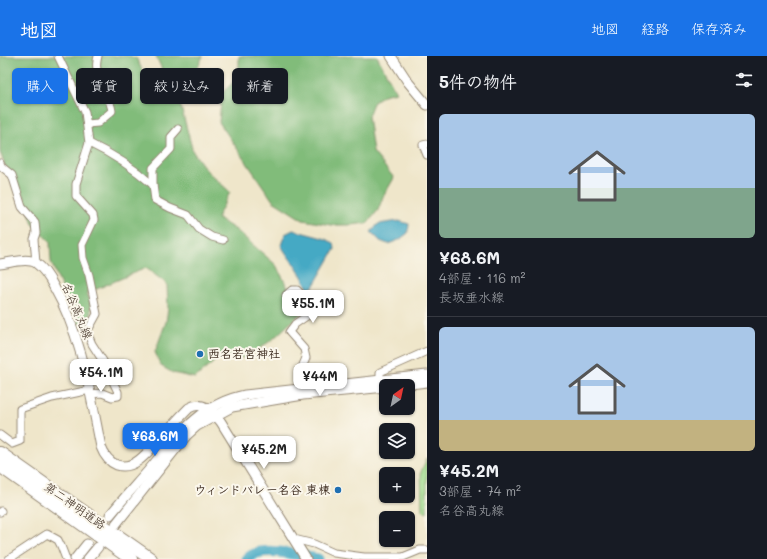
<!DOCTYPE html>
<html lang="ja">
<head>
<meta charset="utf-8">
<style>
	:root { --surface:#171b24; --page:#242831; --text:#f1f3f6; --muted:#9ea1a6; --line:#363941; --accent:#1a73e8 }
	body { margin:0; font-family:Mali,"Klee One",sans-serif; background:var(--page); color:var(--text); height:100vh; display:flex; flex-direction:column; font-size:15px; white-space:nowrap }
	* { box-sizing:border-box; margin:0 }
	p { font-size:13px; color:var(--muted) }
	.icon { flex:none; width:22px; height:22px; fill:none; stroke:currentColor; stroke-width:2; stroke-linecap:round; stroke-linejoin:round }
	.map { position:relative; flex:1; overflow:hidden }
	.drawer { display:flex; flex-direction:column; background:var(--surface); width:340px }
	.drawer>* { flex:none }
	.guide { position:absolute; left:12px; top:12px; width:355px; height:36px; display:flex; gap:8px }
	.needle { width:26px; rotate:33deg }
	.fabs { position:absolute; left:379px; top:323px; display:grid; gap:8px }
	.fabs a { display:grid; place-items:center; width:36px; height:36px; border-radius:6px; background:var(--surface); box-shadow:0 1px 3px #0004; font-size:20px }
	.price { position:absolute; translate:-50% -34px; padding:0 9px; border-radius:8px; background:#fff; color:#222; font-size:13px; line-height:26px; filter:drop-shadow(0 1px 2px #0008) }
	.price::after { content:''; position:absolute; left:50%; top:24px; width:12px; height:9px; margin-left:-6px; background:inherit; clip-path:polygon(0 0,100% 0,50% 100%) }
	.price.on { background:var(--accent); color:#fff }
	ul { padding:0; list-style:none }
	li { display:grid; align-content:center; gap:8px; height:212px; padding:0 12px }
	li+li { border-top:1px solid var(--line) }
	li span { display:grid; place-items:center; height:124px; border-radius:6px; color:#555 }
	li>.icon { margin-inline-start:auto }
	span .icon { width:72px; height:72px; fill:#fffc; stroke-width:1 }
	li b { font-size:17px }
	h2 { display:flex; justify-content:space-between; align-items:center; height:48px; padding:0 12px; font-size:17px }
	.tag { padding:0 14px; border-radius:6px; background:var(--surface); box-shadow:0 1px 3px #0004; font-size:14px; line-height:36px }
	.tag.on { background:var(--accent); color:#fff }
	header { display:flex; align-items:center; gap:24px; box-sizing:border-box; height:56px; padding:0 20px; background:var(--accent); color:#fff }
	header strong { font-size:19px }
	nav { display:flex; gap:22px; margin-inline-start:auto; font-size:14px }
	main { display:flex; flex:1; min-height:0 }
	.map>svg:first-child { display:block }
	.green { fill:#a2dd90; stroke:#6e8457 }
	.forest { fill:#81bc7a; stroke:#5e734c }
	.water { fill:#44a9c4; stroke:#406a71 }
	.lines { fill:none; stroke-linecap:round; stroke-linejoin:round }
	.river { stroke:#44a9c4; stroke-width:11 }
	.street-casing { stroke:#958874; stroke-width:9 }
	.secondary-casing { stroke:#958874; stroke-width:11 }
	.highway-casing { stroke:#958874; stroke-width:14 }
	.street { stroke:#fff; stroke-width:7 }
	.secondary { stroke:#fff; stroke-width:9 }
	.highway { stroke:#fff; stroke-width:12 }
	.poi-dot { fill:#1f6fb2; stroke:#fbf7ec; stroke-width:1.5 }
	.labels { text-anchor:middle; stroke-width:4; stroke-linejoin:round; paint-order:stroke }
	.street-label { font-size:12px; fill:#3b2a1e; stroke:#fbf7ec }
	.poi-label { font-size:12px; font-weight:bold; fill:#3b2a1e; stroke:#fbf7ec; text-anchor:start }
</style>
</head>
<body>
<header>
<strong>地図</strong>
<nav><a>地図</a><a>経路</a><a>保存済み</a></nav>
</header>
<main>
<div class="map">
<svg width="427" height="503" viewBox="0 0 427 503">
	<rect width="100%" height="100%" fill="#fbf7ec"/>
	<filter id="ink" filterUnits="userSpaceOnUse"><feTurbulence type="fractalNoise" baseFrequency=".025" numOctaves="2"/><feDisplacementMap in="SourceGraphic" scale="8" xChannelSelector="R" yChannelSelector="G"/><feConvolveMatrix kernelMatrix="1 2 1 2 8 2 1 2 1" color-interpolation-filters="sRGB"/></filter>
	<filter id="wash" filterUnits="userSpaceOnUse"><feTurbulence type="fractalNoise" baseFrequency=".012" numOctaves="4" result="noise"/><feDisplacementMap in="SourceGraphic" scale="16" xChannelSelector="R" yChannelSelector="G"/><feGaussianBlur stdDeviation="0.9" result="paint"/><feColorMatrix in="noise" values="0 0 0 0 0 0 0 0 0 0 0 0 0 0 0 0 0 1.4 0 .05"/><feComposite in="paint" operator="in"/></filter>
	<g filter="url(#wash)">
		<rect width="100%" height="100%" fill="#efe6ca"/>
		<path class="green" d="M427,402v55l-5,-3 -1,-38z"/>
		<g class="forest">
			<path d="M0,0h130l7,3 10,22 34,26 12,45 14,19 23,21 -13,26 19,12 40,35 25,48 -28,26 -27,19 -24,-3 -27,23 -22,-5 -12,-7 -6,-14 11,-30 2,-14 -1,-24 -21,-16 -59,25 3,8 1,17 -13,7 -1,-7 -16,-32 -10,-24 -1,-20 -17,-18 -9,-28 -19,-30 -5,-14z"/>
			<path d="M156,0h47l-5,11 -13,5 -21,2z"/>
			<path d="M239,0h138l19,36 -13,3 -10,8 -5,13 5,36 21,26 -11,19 -5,13 -10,13 -18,2h-19l-28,-5 -30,-19 -54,-79 3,-29 17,-16z"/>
		</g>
		<g class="water">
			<path d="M399,165l10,3 -1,9 -9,7 -11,4 -8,-3 -9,-9 7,-8z"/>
			<path d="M293,174l30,8 11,5 1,6 -22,38 -5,2c-3,-6 -5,-12 -9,-17 -6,-10 -12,-16 -18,-27l4,-11z"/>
		</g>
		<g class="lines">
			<path class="river" d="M247,503c1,-1 3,-3 5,-4 15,-9 49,1 66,4"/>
		</g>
	</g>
	<g filter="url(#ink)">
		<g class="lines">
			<defs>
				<g id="street">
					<path d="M58,0l27,56 4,31c23,11 45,25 64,42l2,15 15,8 18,7 11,14 13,8 11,3"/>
					<path d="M87,68l11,-1 14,-12c-2,-15 -13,-27 -15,-42 -1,-4 0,-9 1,-13"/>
					<path d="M89,87l-13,41v12l17,19 1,5 -12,25 1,13 6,17 8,39 -10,18 5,12 11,17 15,31v4l-6,1 -10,-4 -12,1"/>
					<path d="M427,88l-4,1 4,10"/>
					<path d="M0,107l2,4 10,8 10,32 13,15 1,11 -2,6 2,24"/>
					<path d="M153,129v-17l18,-19v-12l7,-8"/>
					<path d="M286,239l6,-5h5l10,10 1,15 -13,9 -6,8 15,17 2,9 -6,14 2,17"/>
					<path d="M380,329v-13l47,-21"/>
					<path d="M0,379l12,9 8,-3v-32l32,-11 38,-8"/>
					<path d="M0,456l1,-1"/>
					<path d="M294,483l20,5 20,9 30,4h39l17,-7h7"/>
					<path d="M9,503l38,-25 11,6 3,6 5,13"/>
				</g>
				<g id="secondary">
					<path d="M391,0l17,26 19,23"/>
					<path d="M0,208c10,-1 27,-7 36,-1 7,5 14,16 18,24 28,49 36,106 47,160 3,8 8,15 16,18 19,6 33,-16 44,-28 10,-10 19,-20 28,-29 14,-8 24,4 32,14l85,137"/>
					<path d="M393,330l34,-4"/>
					<path d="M110,459c12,-15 25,-29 38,-44 28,-33 52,-67 97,-76l182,-20"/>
					<path d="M116,468l70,-88 11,-10 35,-19 71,-12 83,-8"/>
					<path d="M75,503l12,-15"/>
					<path d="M88,503l10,-12"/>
				</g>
				<g id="highway">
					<path d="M0,397l151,106"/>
					<path d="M0,410l131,93"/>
				</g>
			</defs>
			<use href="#street" class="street-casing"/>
			<use href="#secondary" class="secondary-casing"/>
			<use href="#highway" class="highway-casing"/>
			<use href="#street" class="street"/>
			<use href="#secondary" class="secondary"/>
			<use href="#highway" class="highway"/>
		</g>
	</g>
	<g class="poi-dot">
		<circle cx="200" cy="298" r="4"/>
		<circle cx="338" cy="434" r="4"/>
	</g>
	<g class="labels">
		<g class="street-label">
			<text transform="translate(77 255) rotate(67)" y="4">名谷高丸線</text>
			<text transform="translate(75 450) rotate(35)" y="4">第二神明道路</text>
		</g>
		<g class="poi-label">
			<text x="208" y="302">西名若宮神社</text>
			<text x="330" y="438" text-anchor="end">ウィンドバレー名谷 東棟</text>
		</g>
	</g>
</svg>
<div class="fabs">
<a><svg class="needle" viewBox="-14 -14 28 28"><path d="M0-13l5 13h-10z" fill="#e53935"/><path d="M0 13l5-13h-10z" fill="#9ea1a6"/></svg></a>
<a><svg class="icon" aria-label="layers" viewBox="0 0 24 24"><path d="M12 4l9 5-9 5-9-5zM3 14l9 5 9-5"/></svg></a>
<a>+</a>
<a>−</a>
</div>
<b class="price" style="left:313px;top:268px">¥55.1M</b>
<b class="price" style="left:101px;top:337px">¥54.1M</b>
<b class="price" style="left:320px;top:341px">¥44M</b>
<b class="price on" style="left:155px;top:401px">¥68.6M</b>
<b class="price" style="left:264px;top:414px">¥45.2M</b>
<div class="guide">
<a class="tag on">購入</a>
<a class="tag">賃貸</a>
<a class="tag">絞り込み</a>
<a class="tag">新着</a>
</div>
</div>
<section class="drawer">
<h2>5件の物件<svg class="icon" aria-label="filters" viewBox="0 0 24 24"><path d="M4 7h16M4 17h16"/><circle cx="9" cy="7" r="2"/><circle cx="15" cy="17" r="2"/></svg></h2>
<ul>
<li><span style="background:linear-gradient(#a9c7e8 60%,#7fa58c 0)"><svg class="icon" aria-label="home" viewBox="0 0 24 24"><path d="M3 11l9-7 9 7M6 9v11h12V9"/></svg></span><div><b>¥68.6M</b><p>4部屋 · 116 m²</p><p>長坂垂水線</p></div></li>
<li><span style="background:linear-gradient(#a9c7e8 75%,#c2b280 0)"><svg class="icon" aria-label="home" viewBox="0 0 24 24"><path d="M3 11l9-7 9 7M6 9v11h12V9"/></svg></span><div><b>¥45.2M</b><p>3部屋 · 74 m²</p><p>名谷高丸線</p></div></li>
</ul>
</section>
</main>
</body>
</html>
